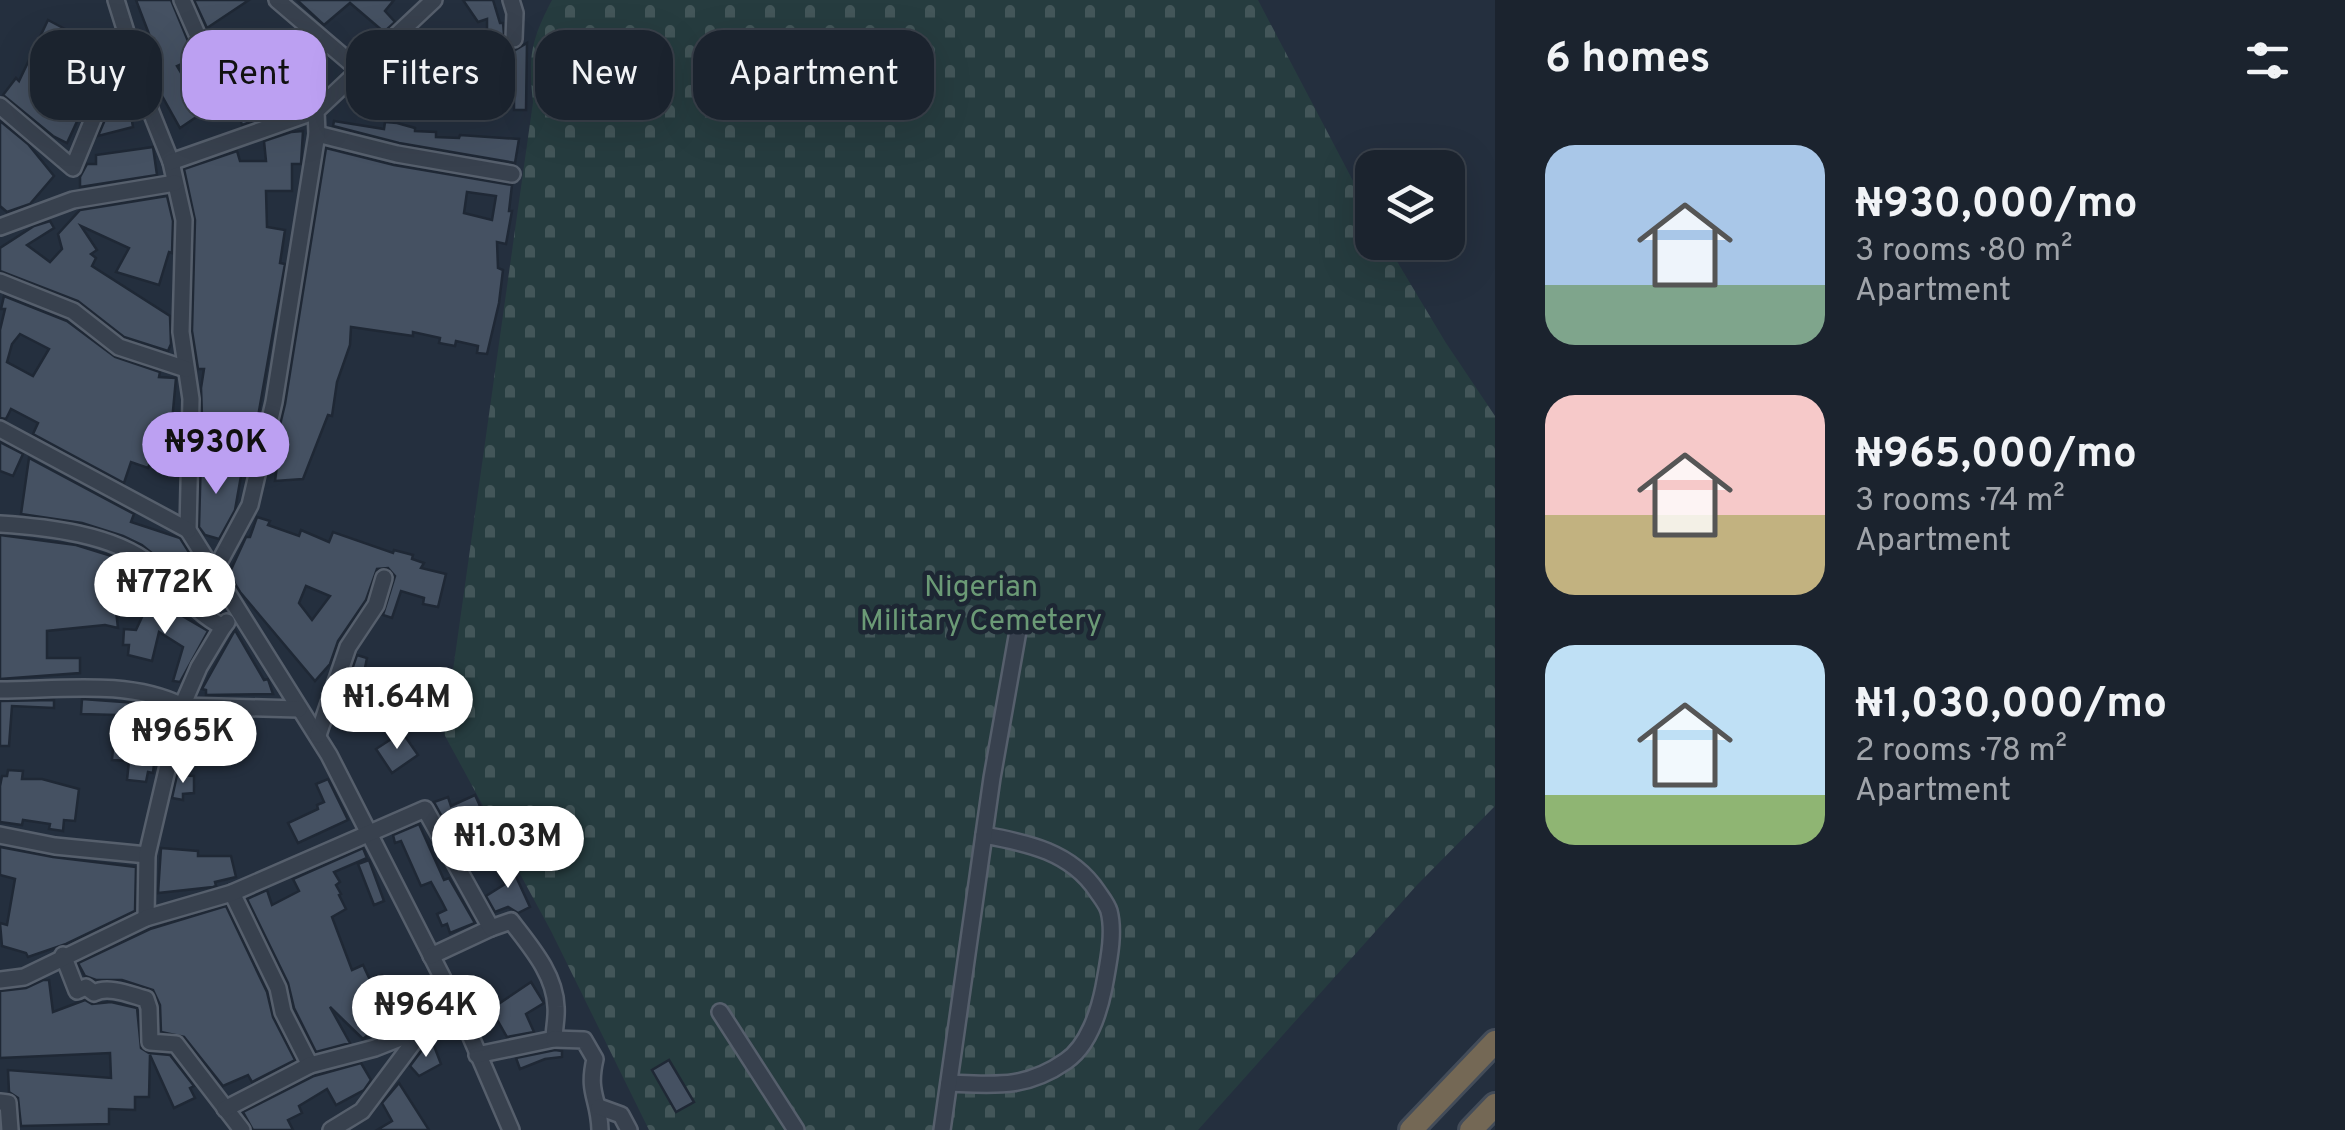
<!DOCTYPE html>
<html lang="en">
<head>
<meta charset="utf-8">
<style>
	:root { --surface:#1b232e; --page:#242b36; --text:#f1f3f6; --muted:#a0a4aa; --line:#39404a; --accent:#bca0f2 }
	body { margin:0; font-family:Overpass,sans-serif; background:var(--page); color:var(--text); height:100vh; display:flex; flex-direction:column; font-size:38px; white-space:nowrap }
	* { box-sizing:border-box; margin:0 }
	p { font-size:32px; color:var(--muted) }
	.icon { flex:none; width:55px; height:55px; fill:none; stroke:currentColor; stroke-width:2; stroke-linecap:round; stroke-linejoin:round }
	.map { position:relative; flex:1; overflow:hidden }
	.side { display:flex; flex-direction:column; background:var(--surface); width:850px }
	.side>* { flex:none }
	.hud { position:absolute; left:30px; top:30px; width:950px; height:90px; display:flex; gap:20px }
	.tools { position:absolute; left:1355px; top:150px; display:grid; gap:20px }
	.tools a { display:grid; place-items:center; width:110px; height:110px; border-radius:20px; background:var(--surface); box-shadow:0 10px 40px #0002,0 0 0 2px var(--line); font-size:50px }
	.price { position:absolute; translate:-50% -85px; padding:0 22px; border-radius:35px; background:#fff; color:#222; font-size:32px; line-height:65px; filter:drop-shadow(0 2px 5px #0008) }
	.price::after { content:''; position:absolute; left:50%; top:60px; width:30px; height:22px; margin-left:-15px; background:inherit; clip-path:polygon(0 0,100% 0,50% 100%) }
	.price.active { background:var(--accent); color:#111 }
	ul { padding:0; list-style:none }
	li { display:flex; align-items:center; gap:30px; height:250px; padding:0 50px }
	li span { display:grid; place-items:center; flex:none; width:280px; height:200px; border-radius:30px; color:#555 }
	li>.icon { margin-inline-start:auto }
	span .icon { width:120px; height:120px; fill:#fffc; stroke-width:1 }
	li b { font-size:42px }
	h2 { display:flex; justify-content:space-between; align-items:center; height:120px; padding:0 50px; font-size:42px }
	.pill { padding:0 35px; border-radius:30px; background:var(--surface); box-shadow:0 10px 40px #0002,0 0 0 2px var(--line); font-size:35px; line-height:90px }
	.pill.active { background:var(--accent); color:#111 }
	main { display:flex; flex:1; min-height:0 }
	.map>svg:first-child { display:block }
	.cemetery { fill:url(#cemetery-stones) }
	.building { fill:#455162; stroke:#1f2835; stroke-width:2.5; fill-rule:evenodd }
	.lines { fill:none; stroke-linecap:round; stroke-linejoin:round }
	.minor-casing { stroke:#565f6c; stroke-width:20 }
	.highway-casing { stroke:#434c59; stroke-width:28 }
	.minor { stroke:#38414e; stroke-width:15 }
	.highway { stroke:#746855; stroke-width:22 }
	.labels { text-anchor:middle; stroke-width:9; stroke-linejoin:round; paint-order:stroke }
	.park-label { font-size:30px; fill:#6b9a76; stroke:#1d2633 }
</style>
</head>
<body>
<main>
<div class="map">
<svg width="1495" height="1130" viewBox="0 0 1495 1130">
	<defs>
		<pattern id="cemetery-stones" width="16" height="16" patternUnits="userSpaceOnUse" patternTransform="scale(2.5)"><rect width="16" height="16" fill="#263c3f"/><path d="M2 7V4a2 2 0 0 1 4 0v3zM10 15v-3a2 2 0 0 1 4 0v3z" fill="#435659"/></pattern>
	</defs>
	<rect width="100%" height="100%" fill="#242f3e"/>
	<path class="cemetery" d="M552,0h706l114,217v25l14,1 60,100 49,73v390l-78,79 -219,245h-549l-98,-199 -107,-197 89,-632c-5,-45 -2,-62 19,-102z"/>
	<g class="building">
		<path d="M136,0h35l24,58 -18,8 13,22 7,-3 3,6 22,-11 3,-7 -4,-13 2,-2 17,24 20,-6 13,38 -31,11 -10,-32 -52,35 -28,-50 -13,-41 10,-3z"/>
		<path d="M194,0h55l-42,28z"/>
		<path d="M297,0h97l-9,11 10,11 -11,10 -34,-29 -26,22z"/>
		<path d="M463,0h30l7,23h3l2,22 10,5 12,-7 -1,67h-12v-19h-27v-4l-65,-1v-25l65,-3v-39l-9,3z"/>
		<path d="M48,20l53,28 -3,8 8,3 -39,84 -14,-7 -50,-41 13,-17 3,3z"/>
		<path d="M291,36l6,12 5,-3 9,18 -19,10 -6,-13 -12,8 -12,-22 14,-7 2,5z"/>
		<path d="M128,98l5,29 -35,9 15,-35z"/>
		<path d="M0,121l28,23 26,32 -24,28 -23,8 -7,-6z"/>
		<path d="M334,121l50,8 1,-7 12,1 18,5v3l21,1v5l23,1 1,-3 59,4 -4,24 -116,-20 -66,-17z"/>
		<path d="M303,131l-2,33h-9v27h-26l1,36 18,3 -5,33 5,1 -29,164 -6,-1 -5,26 -25,-4 5,-28 -23,-4 -1,-29 3,-19h-6l-6,-38 3,-111 -11,-51 53,-18 3,10h26l-2,-20 27,-9z"/>
		<path d="M153,147l4,28 -77,12v-10l7,-13h9v-9z"/>
		<path d="M326,148l68,17 118,20 -3,26h3l-6,33 -9,-2 1,26 5,2 -4,33 -12,51 -10,-1 1,-7 -22,-5 -1,5 -16,-3 1,-5 -27,-6v4l-62,-9 -1,18 -13,37 -5,34 -4,-1 -25,64 -28,2 2,-15 -5,-1v-7l13,-54zM467,192l29,4 -4,24 -28,-7z"/>
		<path d="M167,196l6,25 -1,32 -3,-1 -10,33 -43,-13 13,-24 -48,-22 16,24 -6,4 5,4 -4,8 78,50 1,28 -3,7 -44,-14 -46,-36 -78,-30v-23l34,-22 16,-5 4,7 -27,17 23,17 12,-13 -4,-15 22,-24z"/>
		<path d="M4,296l63,25 48,36 45,15 -1,5 17,1 -8,87 -17,-4 -3,7 -17,-6 -7,21 -91,-49 5,-11 -27,-14 -5,10 -6,-1v-88l5,-21h-4zM20,334l29,15 -16,27 -26,-14 5,-18z"/>
		<path d="M0,442l23,12 -10,22 -13,-5z"/>
		<path d="M216,452l4,20 21,4 -6,34 -16,29 -14,-4 -6,-8 2,-72z"/>
		<path d="M29,458l105,56 -3,8 49,16 39,62 -8,4 -28,-40 -9,7 -32,-26 -19,-9 -41,-13 -61,-9z"/>
		<path d="M257,517l13,4 -2,4 31,11 2,-6 28,12 4,-10 60,21 1,-3 19,5 -1,4 12,4 -3,5 25,6 -8,33 -15,-3 1,-6 -23,-7 -9,27 -9,-3 12,-39 -7,-8 -11,1 -11,31 -28,41 -8,23 -15,17 -75,-89 -11,-18 17,-37h4zM306,586l24,10 -18,24 -13,-17z"/>
		<path d="M0,535l76,10 42,13 -2,7 -3,-1 -7,30 8,-1 4,35 -13,-3 -58,6v27h33v15l-80,6z"/>
		<path d="M148,604l22,10 2,-4 36,21 -28,51 -7,-1 10,-34 -24,-15 -7,29 -24,-6 1,-10h-6l1,-16 12,1z"/>
		<path d="M235,630l29,50 4,-1 5,15 -67,1v-5l-4,-1z"/>
		<path d="M357,655l10,3 -3,15 13,4 -9,32 -27,-8z"/>
		<path d="M82,699l55,4 26,7 -2,28h-4l-4,35 -5,-1 -2,10 -19,-2 2,-19 -17,-1 4,-45 -35,-1z"/>
		<path d="M54,700v8l-42,-2 -3,40h-9v-45z"/>
		<path d="M191,717l46,2 -1,9 -17,-2 -9,35 -28,-5z"/>
		<path d="M402,732l16,23 -26,18 -16,-24z"/>
		<path d="M8,770l15,1 -1,8h20l37,10 -4,32 -11,-1 -1,11 -14,-2 1,-5 -27,-4 -1,5 -22,-3v-36l2,-10h5z"/>
		<path d="M177,775l17,1v17l-11,1v6l-11,-2z"/>
		<path d="M328,779l20,41 -50,23 -10,-20 30,-14 -1,-4 7,-3 -8,-18z"/>
		<path d="M475,795l5,11 -25,13 5,11 -9,3 -17,-31 14,-5 3,9z"/>
		<path d="M419,824l25,56 5,-2 26,45 -25,10 -3,-9 -5,2 -5,-12 9,-4 -4,-8 -11,-20 -10,4 -20,-45 -6,2 -2,-8z"/>
		<path d="M0,847l53,10 83,10 -1,44 -69,33 -38,13 -2,-4 -24,-7 -2,-23 7,2 8,-46 -15,-4z"/>
		<path d="M161,848l37,3v5h33l5,21 -21,5 1,4 -3,1 -55,6z"/>
		<path d="M363,848l4,10 -33,14 6,10 -4,3 5,9 -2,1 7,14 -14,8 20,53 11,-5 7,15 12,-5 16,32 -24,11 3,10 -14,11 -33,-32 20,36 -34,9 -22,-44 -6,-25 -41,-84 20,-9 5,15 27,-14 -6,-12z"/>
		<path d="M507,857l23,50 -12,6 -10,-6 -13,5 -9,-16 19,-12 -10,-21z"/>
		<path d="M369,860l15,41 -10,4 -16,-41z"/>
		<path d="M226,906l41,86 6,25 22,43 -43,22 -4,-7 -25,11 -39,-49 -23,-5 -1,-27 -7,-15 -31,-10h-26l-11,-4 -7,-13 72,-34z"/>
		<path d="M43,980h6l4,32 32,-12 7,4 19,-2 26,6 4,40 8,5 21,2 24,31 -4,2 5,10 -21,10 -24,-53 -1,42h-14v13l-26,-1v15l-88,2 -3,-28 -9,-6 -1,-22 103,8 -1,-25 -110,5v-67l26,-3z"/>
		<path d="M531,982l13,21 -18,11 8,18 -27,5 -16,-28z"/>
		<path d="M433,993l4,12 -31,14 -5,-13z"/>
		<path d="M431,1038l10,26 -22,12 -9,-10z"/>
		<path d="M555,1050l7,1v6l-17,2 -25,10 -4,-11z"/>
		<path d="M669,1060l25,42 -18,10 -24,-42z"/>
		<path d="M361,1063l10,17 -7,10 -28,15 -9,-16 -28,17 3,7 -14,7 5,10h-40l-10,-18 71,-36z"/>
		<path d="M399,1083l30,47h-52l15,-9 -10,-18z"/>
	</g>
	<g class="lines">
		<defs>
			<g id="minor">
				<path d="M116,0l35,112 20,50 13,58 -3,112 10,67 -3,131 141,225 132,259 50,116"/>
				<path d="M182,0l32,73"/>
				<path d="M277,0l82,70"/>
				<path d="M511,0l4,13 -1,26"/>
				<path d="M0,106l73,62 41,-100 14,-26"/>
				<path d="M317,134l80,20 115,20"/>
				<path d="M171,162l145,-51"/>
				<path d="M0,227l73,-27 102,-17"/>
				<path d="M0,282l73,29 46,36 67,22"/>
				<path d="M0,429l188,101"/>
				<path d="M0,524c46,3 114,10 151,41 26,20 41,46 72,62l4,-5"/>
				<path d="M214,572l36,-67 24,-103 43,-268 -1,-23 118,-111"/>
				<path d="M0,690c58,0 129,-11 182,16l117,3"/>
				<path d="M318,735l30,-88 28,-42 8,-27"/>
				<path d="M0,835l55,11 92,9"/>
				<path d="M232,893l46,95 5,24 27,53"/>
				<path d="M146,918l1,-63 35,-149 17,-39 24,-40"/>
				<path d="M63,955l14,36 9,-4 8,6c14,-8 37,2 52,6l3,9 1,34 26,2 66,86"/>
				<path d="M431,956l60,-28"/>
				<path d="M0,980l24,-3 122,-59 86,-25 193,-84 66,119 20,-7c19,25 44,53 45,86 1,10 -2,22 -2,32l-77,16"/>
				<path d="M720,1012l76,118"/>
				<path d="M554,1039l30,1 11,19c-8,35 4,38 5,71"/>
				<path d="M949,1083c46,2 77,6 117,-22 22,-15 33,-49 38,-74 4,-23 11,-53 5,-76 -2,-7 -8,-14 -12,-20 -26,-39 -69,-48 -113,-56"/>
				<path d="M0,1102l8,1 2,27"/>
				<path d="M599,1107l22,8 8,15"/>
				<path d="M225,1109l85,-44 65,-17 86,-34"/>
				<path d="M331,1130l31,-19 59,-79"/>
				<path d="M942,1130l50,-352 26,-147"/>
			</g>
			<g id="highway">
				<path d="M1411,1130l84,-88"/>
				<path d="M1471,1130l24,-25"/>
			</g>
		</defs>
		<use href="#minor" class="minor-casing"/>
		<use href="#highway" class="highway-casing"/>
		<use href="#minor" class="minor"/>
		<use href="#highway" class="highway"/>
	</g>
	<g class="labels">
		<g class="park-label">
			<text x="981" y="596">Nigerian<tspan x="981" dy="34">Military Cemetery</tspan></text>
		</g>
	</g>
</svg>
<div class="tools">
<a><svg class="icon" aria-label="layers" viewBox="0 0 24 24"><path d="M12 4l9 5-9 5-9-5zM3 14l9 5 9-5"/></svg></a>
</div>
<b class="price active" style="left:216px;top:497px">₦930K</b>
<b class="price" style="left:165px;top:637px">₦772K</b>
<b class="price" style="left:397px;top:752px">₦1.64M</b>
<b class="price" style="left:183px;top:786px">₦965K</b>
<b class="price" style="left:508px;top:891px">₦1.03M</b>
<b class="price" style="left:426px;top:1060px">₦964K</b>
<div class="hud">
<a class="pill">Buy</a>
<a class="pill active">Rent</a>
<a class="pill">Filters</a>
<a class="pill">New</a>
<a class="pill">Apartment</a>
</div>
</div>
<section class="side">
<h2>6 homes<svg class="icon" aria-label="filters" viewBox="0 0 24 24"><path d="M4 7h16M4 17h16"/><circle cx="9" cy="7" r="2"/><circle cx="15" cy="17" r="2"/></svg></h2>
<ul>
<li><span style="background:linear-gradient(#a9c7e8 70%,#7fa58c 0)"><svg class="icon" aria-label="home" viewBox="0 0 24 24"><path d="M3 11l9-7 9 7M6 9v11h12V9"/></svg></span><div><b>₦930,000/mo</b><p>3 rooms · 80 m²</p><p>Apartment</p></div></li>
<li><span style="background:linear-gradient(#f6c9c9 60%,#c2b280 0)"><svg class="icon" aria-label="home" viewBox="0 0 24 24"><path d="M3 11l9-7 9 7M6 9v11h12V9"/></svg></span><div><b>₦965,000/mo</b><p>3 rooms · 74 m²</p><p>Apartment</p></div></li>
<li><span style="background:linear-gradient(#bfe0f5 75%,#8fb573 0)"><svg class="icon" aria-label="home" viewBox="0 0 24 24"><path d="M3 11l9-7 9 7M6 9v11h12V9"/></svg></span><div><b>₦1,030,000/mo</b><p>2 rooms · 78 m²</p><p>Apartment</p></div></li>
</ul>
</section>
</main>
</body>
</html>
